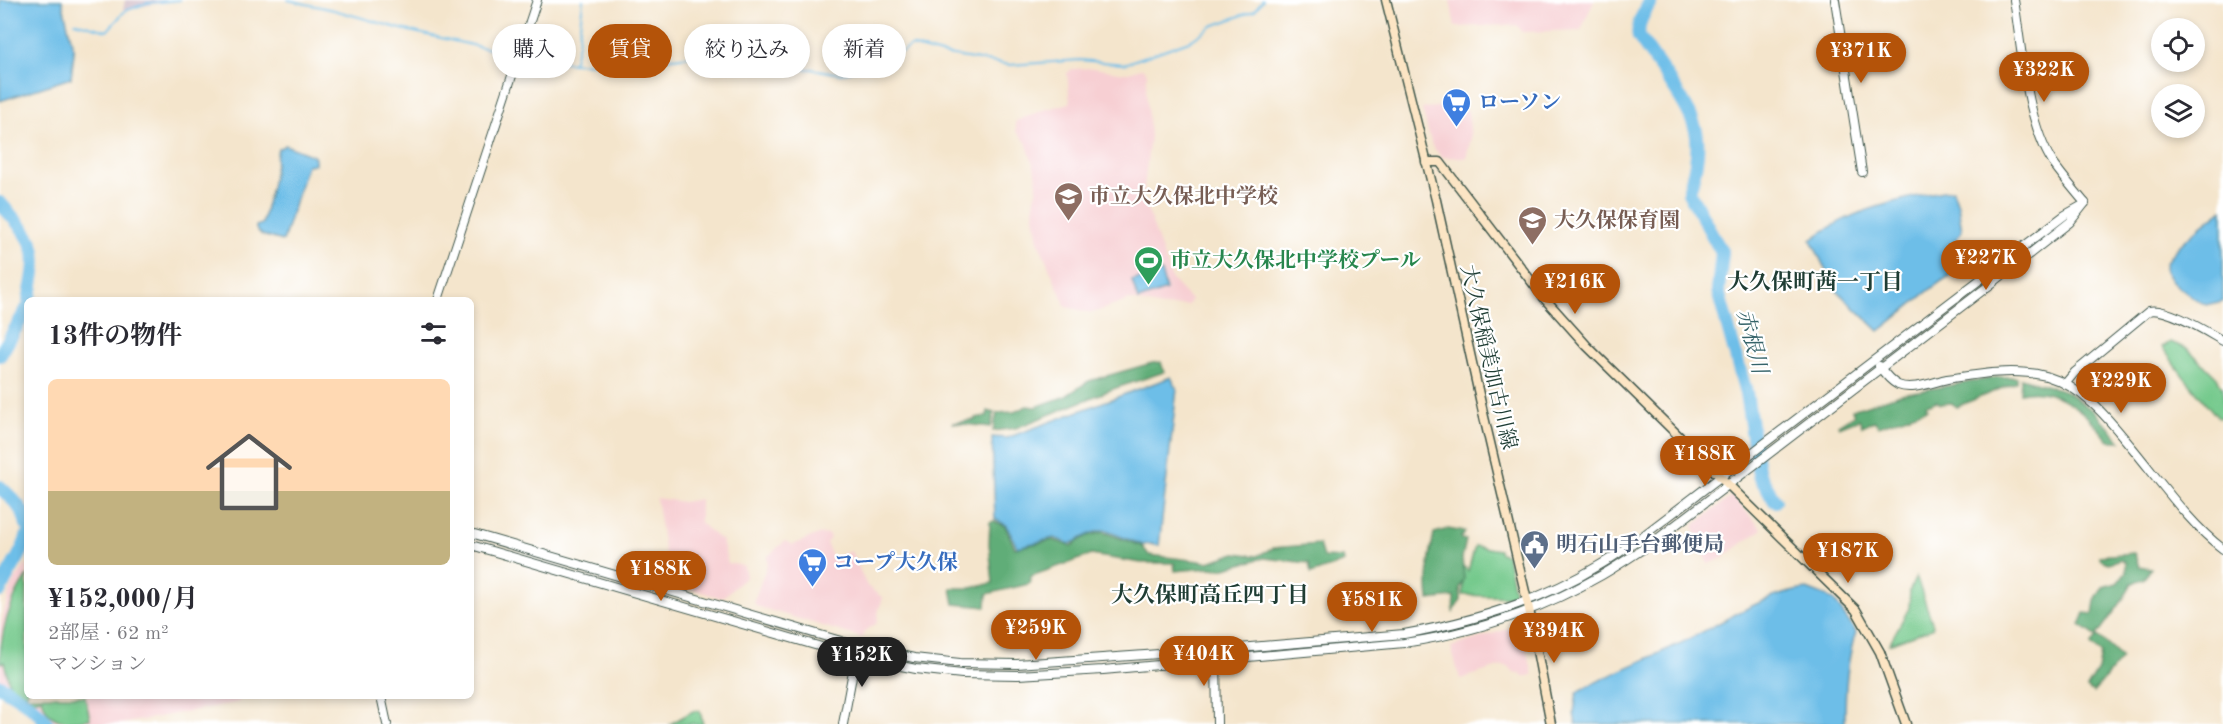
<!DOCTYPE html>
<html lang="ja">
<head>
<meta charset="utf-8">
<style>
	:root { --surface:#fff; --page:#f7f7f7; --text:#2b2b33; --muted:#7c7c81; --line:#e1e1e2; --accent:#b45309 }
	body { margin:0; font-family:"Old Standard TT","Noto Serif JP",serif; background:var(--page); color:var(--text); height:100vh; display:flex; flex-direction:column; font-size:22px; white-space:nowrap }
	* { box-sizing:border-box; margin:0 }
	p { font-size:20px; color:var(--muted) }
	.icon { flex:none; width:33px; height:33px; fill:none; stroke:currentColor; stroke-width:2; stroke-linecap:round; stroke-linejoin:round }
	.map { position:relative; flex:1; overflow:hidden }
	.panel { position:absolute; left:24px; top:297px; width:450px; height:402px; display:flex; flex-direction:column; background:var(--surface); border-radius:9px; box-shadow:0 3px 9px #0003 }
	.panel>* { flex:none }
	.hud { position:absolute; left:492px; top:24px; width:570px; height:54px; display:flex; gap:12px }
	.tools { position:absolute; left:2151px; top:18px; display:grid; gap:12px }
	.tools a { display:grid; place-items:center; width:54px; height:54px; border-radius:50%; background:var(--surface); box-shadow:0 3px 9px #0003; font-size:30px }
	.price { position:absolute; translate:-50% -51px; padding:0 14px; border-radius:21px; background:var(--accent); color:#fff; font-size:20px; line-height:39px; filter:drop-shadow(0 2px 3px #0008) }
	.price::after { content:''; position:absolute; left:50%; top:36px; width:18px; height:14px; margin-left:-9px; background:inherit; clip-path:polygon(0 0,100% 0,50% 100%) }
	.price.selected { background:#222; color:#fff }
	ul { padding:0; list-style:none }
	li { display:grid; align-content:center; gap:12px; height:318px; padding:0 24px }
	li+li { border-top:2px solid var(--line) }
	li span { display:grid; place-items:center; height:186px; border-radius:9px; color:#555 }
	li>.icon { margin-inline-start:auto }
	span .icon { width:108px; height:108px; fill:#fffc; stroke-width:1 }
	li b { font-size:26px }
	h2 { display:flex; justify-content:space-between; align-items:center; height:72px; padding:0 24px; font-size:26px }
	.chip { padding:0 21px; border-radius:27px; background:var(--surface); box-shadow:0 3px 9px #0003; font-size:21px; line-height:54px }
	.chip.selected { background:var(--accent); color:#fff }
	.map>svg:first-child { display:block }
	.built { fill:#f7cfd3 }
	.industrial { fill:#d2bdc7 }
	.green { fill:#75c98c; stroke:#4a8360; stroke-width:1.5 }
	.forest { fill:#60ad78; stroke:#407556; stroke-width:1.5 }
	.water { fill:#6dbee8; stroke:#467e8e; stroke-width:1.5 }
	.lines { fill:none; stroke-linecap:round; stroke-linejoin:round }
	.stream { stroke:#6dbee8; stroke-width:2 }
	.river { stroke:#6dbee8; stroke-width:14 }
	.tertiary-casing { stroke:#3f564b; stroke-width:10 }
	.secondary-casing { stroke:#3f564b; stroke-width:11 }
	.tertiary { stroke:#fff; stroke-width:8 }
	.secondary { stroke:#fce5c4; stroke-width:8 }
	.labels { text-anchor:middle; stroke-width:4.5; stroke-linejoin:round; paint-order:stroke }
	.shop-label { font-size:21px; font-weight:bold; fill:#366cbe; stroke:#fff; text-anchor:start }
	.education-label { font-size:21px; font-weight:bold; fill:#785e54; stroke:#fff; text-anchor:start }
	.leisure-label { font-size:21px; font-weight:bold; fill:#27864d; stroke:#fff; text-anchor:start }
	.street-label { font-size:21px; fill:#1f3d34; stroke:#fff }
	.service-label { font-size:21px; font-weight:bold; fill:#4e5e75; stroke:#fff; text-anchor:start }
	.neighbourhood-label { font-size:22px; font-weight:bold; fill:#1f3d34; stroke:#fff }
	.water-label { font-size:22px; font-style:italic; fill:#36646a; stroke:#fff }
</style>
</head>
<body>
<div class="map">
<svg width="2223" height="724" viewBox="0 0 2223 724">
	<rect width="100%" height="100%" fill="#fff"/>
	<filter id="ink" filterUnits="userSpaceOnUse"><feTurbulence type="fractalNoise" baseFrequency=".0167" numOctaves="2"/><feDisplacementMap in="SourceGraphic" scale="12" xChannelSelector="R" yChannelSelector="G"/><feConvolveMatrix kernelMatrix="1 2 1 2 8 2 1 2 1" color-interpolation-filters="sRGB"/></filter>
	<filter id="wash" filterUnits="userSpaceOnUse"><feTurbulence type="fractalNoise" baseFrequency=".008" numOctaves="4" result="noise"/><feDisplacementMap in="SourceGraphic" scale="24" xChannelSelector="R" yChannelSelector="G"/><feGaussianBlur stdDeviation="1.35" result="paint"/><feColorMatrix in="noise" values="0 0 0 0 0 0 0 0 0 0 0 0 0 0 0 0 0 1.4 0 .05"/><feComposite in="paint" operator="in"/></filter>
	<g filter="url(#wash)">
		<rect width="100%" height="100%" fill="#f4e5cc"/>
		<g class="built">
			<path d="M1450,0h144l-13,30 -59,2 -4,-6 -10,-1 -53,2z"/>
			<path d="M1093,68l32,5 17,-5 5,4 -1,20 4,44 -7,61 29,83 19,20 -3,5 -26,2 -32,-7 -38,13 -26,-6 -28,-66 -5,-31 4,-25 -3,-18 -8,-25 -10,-11v-10l27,-11 27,-7 -3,-30 5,-4z"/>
			<path d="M1463,103l1,6 4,2 3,27 -5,20 -24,-1 -10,-11 -10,-37z"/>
			<path d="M1732,496l30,33 -41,30 -13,5 -15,-38z"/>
			<path d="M656,498l27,4 17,-3v24l22,18 6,22 16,3 2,11 -24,21 -49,-14 -7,-23z"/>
			<path d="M828,534l2,4 -4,5 7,15 18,-7 16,35 16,12 -4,11 -2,14 -12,8 -2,7 -107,-32 -2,-5 14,-39 -1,-5 18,-16 8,4 23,-10z"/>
			<path d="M27,563v133h213l-1,6 -119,22h-64l-19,-17 -16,-9 -21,-15v-55l11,-42z"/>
			<path d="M1517,626l5,4 11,45 -11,2 -1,-4h-6l-6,-6 -7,-1 -42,13 -9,-32z"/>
		</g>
		<path class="industrial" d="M125,0h48l-50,10z"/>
		<g class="green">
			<path d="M2170,342l18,7 29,29 6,10v29l-5,1 -34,-41 -22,-30z"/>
			<path d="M1475,546l24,4 1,3 7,2 7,37 -2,5 -49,-2v-29l5,5z"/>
			<path d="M27,576v120h58l5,23c-24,5 -42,5 -48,-21l-10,2 -22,-13 -6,-25 -4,1c0,-30 10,-63 27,-87z"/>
			<path d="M1916,576l17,49 -1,3 -43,16 20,-36 1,-18z"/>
			<path d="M693,711h7l3,13h-33z"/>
		</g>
		<g class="forest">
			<path d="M1161,362l3,10 -51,17 -97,39 -23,3 4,-18 17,-1 13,-6 9,1 30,-11 23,-15 63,-18z"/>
			<path d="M1999,377h18v5l-61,25 -4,-4 -12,1 -3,-3 -11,4 1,4 -48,17 -5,-5 -12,5 -3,-7 -20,8 -1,-2 16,-10 -2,-5 49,-16z"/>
			<path d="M2021,378l45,13 30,22 25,28h-12c-21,-27 -52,-57 -89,-48z"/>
			<path d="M988,411l6,2 -3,14 -39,-4 23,-3v-2l12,-2z"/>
			<path d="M994,521l11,5 10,22 38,-8 18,6 16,-10 16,-4 39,14 7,9 59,7 28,-9 21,3 16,-8 46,-4 4,13 20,1 1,4 -33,12 -2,-11 -45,-5 -43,11 -12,-1 -34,3 -1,-8h-33l-50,-8 -60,21 -2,8 -42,10 -1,13 -32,-3 -3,-16h20l22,-5 -4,-39 1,-22z"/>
			<path d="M1448,529l17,3 -2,4h-2l1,3 4,1 -4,18 2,21 -4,9 1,12 -8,13 1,-16 -25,3c-3,-23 1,-45 5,-67z"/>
			<path d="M2134,553l5,13 12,2 -8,12 -11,3 -10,18 -25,34 25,23 -29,35 -6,-5 11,-18 3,-17 -10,-7 6,-9 -17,-12 5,-12 8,1 2,-13 8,-14 14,-4 9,-10v-10l-4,-4 -13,4 -8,-3 -2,-4z"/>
		</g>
		<g class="water">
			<path d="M0,0h62l12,52 -3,26 -71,23z"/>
			<path d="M285,145l29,11 1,3v5l-8,1 -24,76 -21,-6 -6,-6v-3l6,-2 12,-50c0,-3 3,-21 4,-25z"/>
			<path d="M1953,190l5,15 4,26c-12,13 -9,23 -2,39 -29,15 -54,41 -81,61l-44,-42 -24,-49c31,-23 53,-30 91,-40 20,-5 29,-8 51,-10z"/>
			<path d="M2223,209v92l-17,4c-11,-6 -40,-23 -41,-37 -1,-15 46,-49 58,-59z"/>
			<path d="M1161,272l5,18 -28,10 -6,-19z"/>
			<path d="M1171,377l6,12 -18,157 -8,-2 -8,1 -39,-15 -12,3 -22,11 -16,-6 -37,9 -11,-22 -11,-6 -3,-82 15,1z"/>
			<path d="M1807,589l26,10 23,33c-10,30 -11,61 -11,92h-269l-2,-11 3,-21c34,-19 69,-32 104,-49 40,-19 81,-49 126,-54z"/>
		</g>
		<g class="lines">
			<g class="stream">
				<path d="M288,0l46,10 67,19 115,26"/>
				<path d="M75,22l32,9 18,-20 22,-8 33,-3"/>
				<path d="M522,56l51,7 63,2 14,-1 14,-5 51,-6 61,16h36l29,5 50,-16 20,-12 30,8 69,11 70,-5 44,4 68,-24 20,-14 42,-15 9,-11"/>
				<path d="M573,63l5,-19 5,-44"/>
			</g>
			<g class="river">
				<path d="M1651,0c-6,12 -15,23 -12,37 15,23 56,74 58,100 2,19 -3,37 -8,55l33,61 -4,38 28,102 13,82 16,26"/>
				<path d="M0,203c36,40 41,42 29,97"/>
				<path d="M0,355l27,-46"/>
				<path d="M0,487c12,12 24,21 27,38"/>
				<path d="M0,591c7,-19 22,-34 27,-54"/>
				<path d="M0,686c16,10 37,21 47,38"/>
			</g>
		</g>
	</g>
	<g filter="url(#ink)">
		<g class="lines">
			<defs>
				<g id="tertiary">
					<path d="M1835,0l27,172"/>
					<path d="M2014,0c8,49 12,121 39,163 10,14 21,27 32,40"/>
					<path d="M438,300l99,-300"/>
					<path d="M1879,366c5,7 11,15 19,19 14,6 35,-3 49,-6 31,-5 68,-11 99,-3 37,11 61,41 83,68 28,33 60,80 94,105"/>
					<path d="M2065,384l10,-12 74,-61c16,-5 58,21 74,30"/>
					<path d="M471,533l387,113 56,12 46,5 57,1 199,-14 188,-16c67,-12 135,-32 194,-68 16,-9 31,-20 46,-31l421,-320 16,-9"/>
					<path d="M471,545l385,112 60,12 46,5 56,1 85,-5 301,-27c68,-10 137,-33 198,-68 17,-10 33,-21 50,-32l339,-259 79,-62 15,-19"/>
					<path d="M1216,655l1,69"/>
					<path d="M381,696l6,28"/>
					<path d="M843,724l13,-69"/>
				</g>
				<g id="secondary">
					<path d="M1386,0l50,200 48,217 45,192 22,115"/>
					<path d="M1426,162h14l105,137 42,47 269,264 24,42 26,72"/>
				</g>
			</defs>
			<use href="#tertiary" class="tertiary-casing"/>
			<use href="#secondary" class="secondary-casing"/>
			<use href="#tertiary" class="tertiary"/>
			<use href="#secondary" class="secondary"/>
		</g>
	</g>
	<defs>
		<symbol id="supermarket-pin" viewBox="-11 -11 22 30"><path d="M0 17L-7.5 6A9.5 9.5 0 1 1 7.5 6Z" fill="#3f7fe0" stroke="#fff"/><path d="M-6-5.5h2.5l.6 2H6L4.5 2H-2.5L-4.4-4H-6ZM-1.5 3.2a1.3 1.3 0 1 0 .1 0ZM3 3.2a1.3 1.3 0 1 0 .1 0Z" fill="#fff"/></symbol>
		<symbol id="school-pin" viewBox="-11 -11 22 30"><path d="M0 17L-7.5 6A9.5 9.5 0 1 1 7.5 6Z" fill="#8d6e63" stroke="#fff"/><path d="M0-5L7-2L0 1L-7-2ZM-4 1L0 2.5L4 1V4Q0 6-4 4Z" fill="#fff"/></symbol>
		<symbol id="stadium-pin" viewBox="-11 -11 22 30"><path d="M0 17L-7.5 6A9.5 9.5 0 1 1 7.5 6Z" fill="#2e9e5b" stroke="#fff"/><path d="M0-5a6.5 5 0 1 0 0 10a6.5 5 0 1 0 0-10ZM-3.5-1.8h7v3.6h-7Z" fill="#fff"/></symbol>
		<symbol id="civic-pin" viewBox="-11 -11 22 30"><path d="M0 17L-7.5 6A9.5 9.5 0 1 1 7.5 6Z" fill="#5c6f8a" stroke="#fff"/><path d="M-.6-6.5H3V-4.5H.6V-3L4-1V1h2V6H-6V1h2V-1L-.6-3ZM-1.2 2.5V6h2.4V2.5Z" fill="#fff"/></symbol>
	</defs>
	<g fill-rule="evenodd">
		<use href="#supermarket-pin" x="1440" y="86" width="33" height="45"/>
		<use href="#school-pin" x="1052" y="180" width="33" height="45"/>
		<use href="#school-pin" x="1516" y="204" width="33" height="45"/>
		<use href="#stadium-pin" x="1132" y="244" width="33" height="45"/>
		<use href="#civic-pin" x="1518" y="528" width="33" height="45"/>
		<use href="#supermarket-pin" x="796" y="546" width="33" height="45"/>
	</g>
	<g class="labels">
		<g class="shop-label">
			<text x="1478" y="109">ローソン</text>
			<text x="833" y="569">コープ大久保</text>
		</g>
		<g class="education-label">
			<text x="1089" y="203">市立大久保北中学校</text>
			<text x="1554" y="227">大久保保育園</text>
		</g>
		<g class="leisure-label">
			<text x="1170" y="267">市立大久保北中学校プール</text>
		</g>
		<g class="street-label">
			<text transform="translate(1489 357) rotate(77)" y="7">大久保稲美加古川線</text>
		</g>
		<g class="service-label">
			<text x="1556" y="551">明石山手台郵便局</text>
		</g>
		<g class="neighbourhood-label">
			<text x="1815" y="289">大久保町茜一丁目</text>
			<text x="1210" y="602">大久保町高丘四丁目</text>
		</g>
		<g class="water-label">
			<text transform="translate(1753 341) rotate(75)" y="8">赤根川</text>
		</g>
	</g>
</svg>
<div class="tools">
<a><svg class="icon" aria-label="locate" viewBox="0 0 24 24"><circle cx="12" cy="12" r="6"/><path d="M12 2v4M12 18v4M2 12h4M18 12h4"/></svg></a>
<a><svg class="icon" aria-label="layers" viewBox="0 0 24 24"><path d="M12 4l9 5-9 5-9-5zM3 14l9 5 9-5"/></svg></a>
</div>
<b class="price" style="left:1861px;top:84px">¥371K</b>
<b class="price" style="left:2044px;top:103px">¥322K</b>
<b class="price" style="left:1986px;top:291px">¥227K</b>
<b class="price" style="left:1575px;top:315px">¥216K</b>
<b class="price" style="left:2121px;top:414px">¥229K</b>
<b class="price" style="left:1705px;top:487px">¥188K</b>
<b class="price" style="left:1848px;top:584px">¥187K</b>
<b class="price" style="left:661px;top:602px">¥188K</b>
<b class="price" style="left:1372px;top:633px">¥581K</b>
<b class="price" style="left:1036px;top:661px">¥259K</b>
<b class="price" style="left:1554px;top:664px">¥394K</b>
<b class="price" style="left:1204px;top:687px">¥404K</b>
<b class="price selected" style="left:862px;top:688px">¥152K</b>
<div class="hud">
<a class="chip">購入</a>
<a class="chip selected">賃貸</a>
<a class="chip">絞り込み</a>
<a class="chip">新着</a>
</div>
<section class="panel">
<h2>13件の物件<svg class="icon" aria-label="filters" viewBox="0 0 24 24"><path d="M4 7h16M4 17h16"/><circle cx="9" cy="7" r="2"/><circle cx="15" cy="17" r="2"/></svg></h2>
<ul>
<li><span style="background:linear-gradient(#ffd9b3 60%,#c2b280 0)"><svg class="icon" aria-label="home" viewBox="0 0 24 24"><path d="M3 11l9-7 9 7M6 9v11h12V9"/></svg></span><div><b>¥152,000/月</b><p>2部屋 · 62 m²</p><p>マンション</p></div></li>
</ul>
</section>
</div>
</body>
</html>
